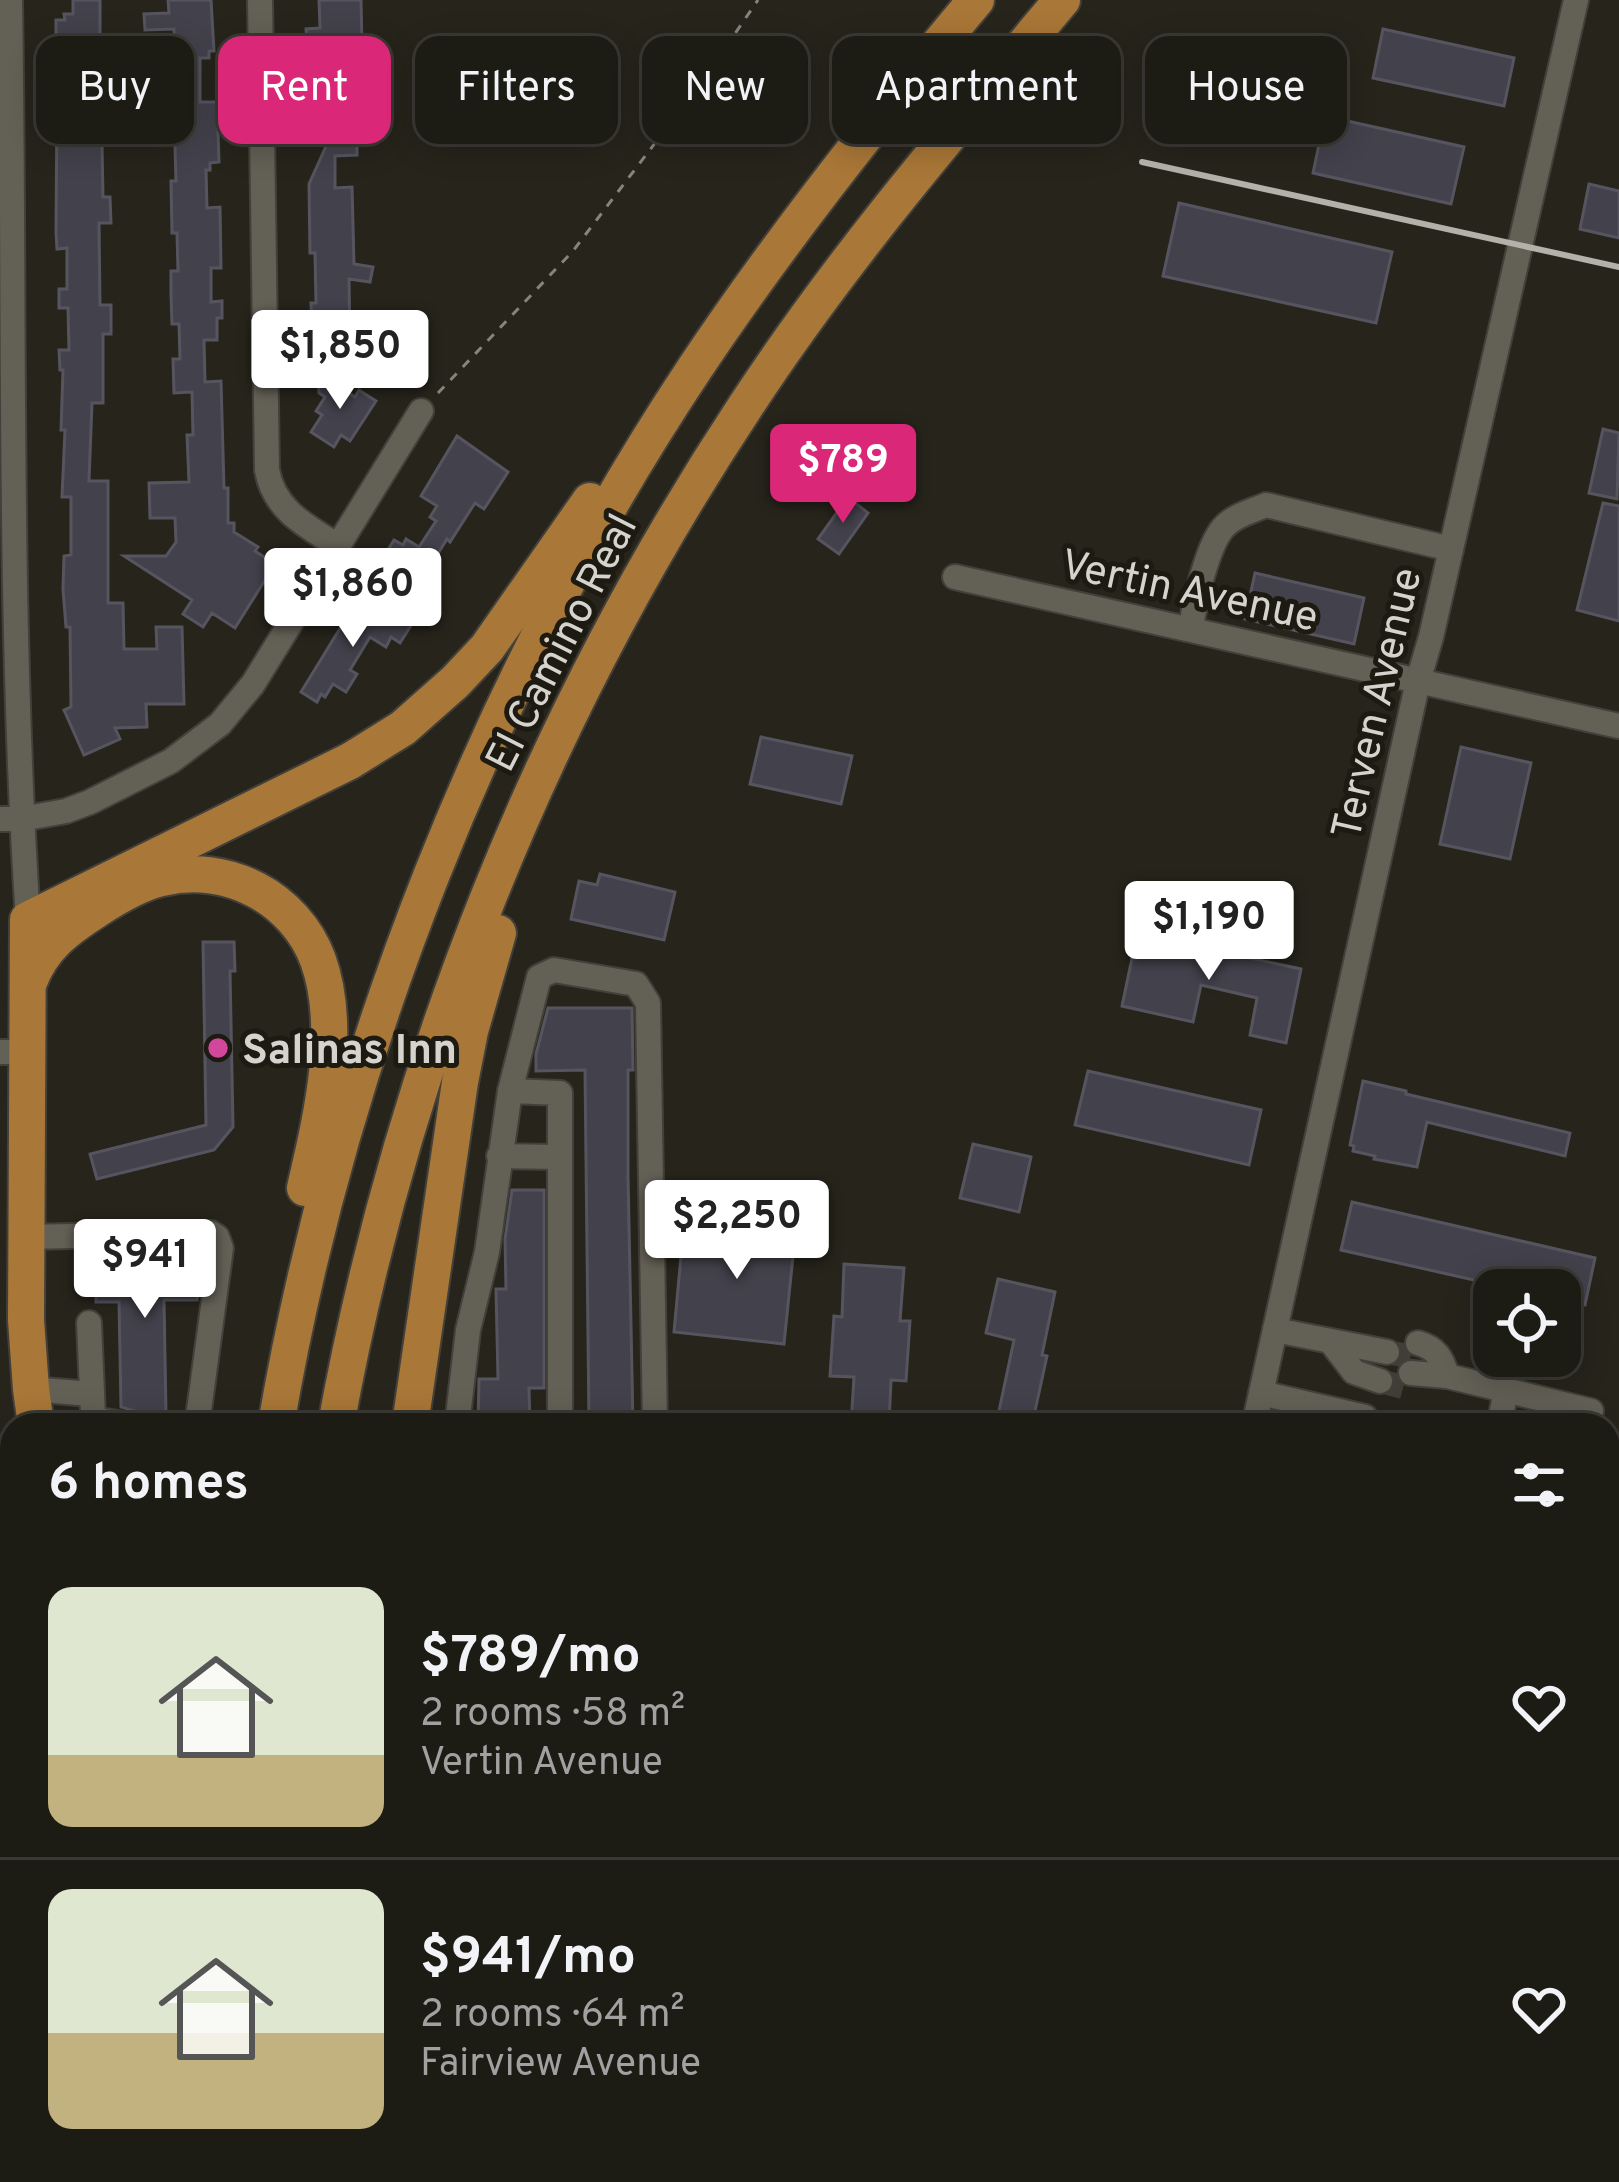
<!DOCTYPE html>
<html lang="en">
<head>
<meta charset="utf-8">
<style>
	:root { --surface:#1c1b14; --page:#25241d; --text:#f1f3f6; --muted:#a0a1a0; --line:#3a3934; --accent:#db2777 }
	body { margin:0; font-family:Overpass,sans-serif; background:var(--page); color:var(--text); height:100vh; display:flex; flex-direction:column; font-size:45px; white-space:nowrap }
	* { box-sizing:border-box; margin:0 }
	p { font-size:39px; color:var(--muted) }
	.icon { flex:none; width:66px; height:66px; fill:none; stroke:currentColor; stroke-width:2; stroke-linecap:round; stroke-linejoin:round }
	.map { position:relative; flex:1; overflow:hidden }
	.drawer { position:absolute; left:0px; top:1413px; width:1620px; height:771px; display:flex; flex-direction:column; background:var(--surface); border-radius:36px 36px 0 0; box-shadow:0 6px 30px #0003,0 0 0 3px var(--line) }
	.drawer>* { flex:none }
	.hud { position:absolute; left:36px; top:36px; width:1548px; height:108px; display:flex; gap:24px }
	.buttons { position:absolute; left:1473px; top:1269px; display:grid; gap:24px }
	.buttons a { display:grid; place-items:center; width:108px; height:108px; border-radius:24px; background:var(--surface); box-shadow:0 6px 30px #0003,0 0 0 3px var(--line); font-size:60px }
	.price { position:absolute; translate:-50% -102px; padding:0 27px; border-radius:12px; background:#fff; color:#222; font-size:39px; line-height:78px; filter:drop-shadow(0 3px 6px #0008) }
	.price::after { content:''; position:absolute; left:50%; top:72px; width:36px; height:27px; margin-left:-18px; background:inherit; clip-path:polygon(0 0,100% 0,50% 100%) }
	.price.active { background:var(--accent); color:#fff }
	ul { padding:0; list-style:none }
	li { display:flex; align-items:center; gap:36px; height:300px; padding:0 48px }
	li+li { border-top:3px solid var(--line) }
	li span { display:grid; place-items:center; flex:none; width:336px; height:240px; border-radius:24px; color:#555 }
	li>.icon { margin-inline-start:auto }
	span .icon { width:144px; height:144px; fill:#fffc; stroke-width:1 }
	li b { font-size:51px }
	h2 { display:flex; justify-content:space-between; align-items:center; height:144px; padding:0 48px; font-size:51px }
	.tag { padding:0 42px; border-radius:24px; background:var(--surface); box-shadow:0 6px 30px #0003,0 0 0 3px var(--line); font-size:42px; line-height:108px }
	.tag.active { background:var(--accent); color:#fff }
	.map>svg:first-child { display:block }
	.building { fill:#43424c; stroke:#56555f; stroke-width:3 }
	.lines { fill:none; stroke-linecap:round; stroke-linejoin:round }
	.minor-tunnel { stroke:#403e36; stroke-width:24; stroke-dasharray:24 12; stroke-linecap:butt }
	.minor-casing { stroke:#42403a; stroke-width:28 }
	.major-casing { stroke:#42403a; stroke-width:38 }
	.highway-casing { stroke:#42403a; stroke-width:40 }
	.path { stroke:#86847c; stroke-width:3; stroke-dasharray:9 9; stroke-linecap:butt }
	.minor { stroke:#636056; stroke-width:24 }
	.major { stroke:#8d6e43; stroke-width:33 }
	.highway { stroke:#a97737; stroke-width:36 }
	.rail { stroke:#b3b1aa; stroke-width:6 }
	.hotel-dot { fill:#d1479c; stroke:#1d1a12; stroke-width:4.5 }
	.labels { text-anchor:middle; stroke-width:10; stroke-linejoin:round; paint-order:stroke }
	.street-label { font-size:42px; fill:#d5d3cd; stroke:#1d1a12 }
	.poi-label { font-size:42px; font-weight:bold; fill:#d5d3cd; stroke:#1d1a12; text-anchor:start }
</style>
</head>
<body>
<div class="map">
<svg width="1619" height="2182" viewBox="0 0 1619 2182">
	<rect width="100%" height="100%" fill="#26241b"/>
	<g class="building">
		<path d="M73,0h27v65l11,-1 1,53h30l1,25 -41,1 1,54h7l1,26h-12l1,82h11v29h-8v69h-11l-3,78h19v122h15l1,46h33l-1,-22h26l2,77h-38l1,23 -32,1 5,11 -36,16 -20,-45 7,-3 -1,-80h-4l-3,-38 1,-33 7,-1v-58h-9l3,-67h-4l2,-60h-3l-1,-20h10l-1,-42h-9v-19h8v-41l-10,1 -1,-17 1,-133 14,-1v-39h-10v-23h-5v-16h9l-1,-6h9z"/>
		<path d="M168,0h43l3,51h-5v7h-9v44h17l2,60 -9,1v7h-4l1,38 13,-1 1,61h-10v34l11,-1v17h-5v22h-13l1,42 16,-1 3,107h4v35h6v9l24,15 -3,4 20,13 -40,64 -23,-15 -9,14 -20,-13 9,-14 -68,-44h42l10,-14 -1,-24h-25l-1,-35 40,-1 -2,-47h6l-1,-43 -18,1 -1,-34h7l-1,-35h-7l-1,-29v-24h7l-1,-38h-5l-1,-52h5l-2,-67h-10l-1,-44 12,-1 -1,-40 -29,1 -1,-16 25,-1z"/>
		<path d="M319,0h42l1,48h-10l2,73h11v19h-8v15l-22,1v32l17,-1 2,77 19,3 -3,15 -21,-3 1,69h-9l1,9h-29l-2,-54h5l-1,-50h-5l-1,-69 18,-40 -1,-35v-9h-7l-1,-6h-9l-1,-17h6v-33h-7l-1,-15 14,-1z"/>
		<path d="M1383,29l131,29 -10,48 -131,-28z"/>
		<path d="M1325,116l139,31 -13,57 -138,-31z"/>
		<path d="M1589,184l30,7v47l-39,-9z"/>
		<path d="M1179,203l213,49 -16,71 -213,-47z"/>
		<path d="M317,373l38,24 4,-7 17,11 -26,40 -9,-6 -7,12 -23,-15 11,-17 -6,-4 9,-14 -6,-4z"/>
		<path d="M1603,429l16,4 -2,66 -28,-6z"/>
		<path d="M457,436l51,36 -24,37 -9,-6 -25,39 -3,-3 -27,44 -5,-2 -7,12 -30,-18 6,-10 -4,-2 14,-23 9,5 3,-6 13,8 17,-26 -6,-4 7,-11 -16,-10z"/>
		<path d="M848,497l20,16 -29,41 -21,-15z"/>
		<path d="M1603,503l16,3v115l-42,-11z"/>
		<path d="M1255,573l109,25 -10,46 -109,-25z"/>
		<path d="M383,606l29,18 -12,19 -9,-6 -5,10 -16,-10 -20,33 7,4 -11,18 -13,-8 -8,13 -4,-3 -4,8 -16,-10 49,-80 15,10 7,-10 6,3z"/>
		<path d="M761,737l91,19 -11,48 -91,-20z"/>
		<path d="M1461,747l70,16 -21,96 -70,-15z"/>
		<path d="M600,874l75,18 -11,48 -93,-21 8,-38 18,4z"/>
		<path d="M1137,934l164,35 -15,74 -36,-8 7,-37 -56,-13 -8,37 -71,-16z"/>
		<path d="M203,942h31l1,29h-5l3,156 -19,23 -117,29 -7,-25 116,-29z"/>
		<path d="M548,1008h84l1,62h-5v106l5,249h-44l-4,-355 -49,1v-17z"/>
		<path d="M1088,1071l173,39 -12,55 -174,-40z"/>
		<path d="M1363,1081l43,10v3l164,39 -5,23 -138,-34 -10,45 -43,-8 1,-3 -22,-5 1,-5 -4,-1z"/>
		<path d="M973,1144l58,13 -12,55 -59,-14z"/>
		<path d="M512,1190h32v198h-15l1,37h-52l1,-46h19l-2,-90h10l-1,-50z"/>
		<path d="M749,1198l29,2 -3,44 19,2 -10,98 -110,-12 9,-98 63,7z"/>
		<path d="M1352,1202l243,56 -10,47 -25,-5v-10h-42l-177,-40z"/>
		<path d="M203,1259l-6,41h-33l2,113h-25l-20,-6 -2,-105h-23v-42z"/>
		<path d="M844,1264l60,4 -4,53h10l-4,60 -15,-1 -2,45h-38l3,-48 -24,-1 4,-60 8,1z"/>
		<path d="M998,1279l57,13 -13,63 5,1 -15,69h-36l18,-85 -28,-7z"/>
	</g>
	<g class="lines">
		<g class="minor-tunnel">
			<path d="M1387,1352l27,5"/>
			<path d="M1380,1381l27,7"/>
		</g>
		<defs>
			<g id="minor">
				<path d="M10,0c5,307 -2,614 18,920"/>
				<path d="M260,0l7,470c7,40 39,56 71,76"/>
				<path d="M955,577l664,149"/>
				<path d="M1191,629c3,-25 16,-82 32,-101 10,-12 29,-17 43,-23l185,44"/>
				<path d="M0,819h21l45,-8 24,-9 81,-41 49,-37 33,-40 168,-273"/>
				<path d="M0,1052h26"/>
				<path d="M510,1091l29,-114 15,-7 82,14 12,19 7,422"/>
				<path d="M499,1156l61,1"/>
				<path d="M26,1237l185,-4 6,4 4,11 -24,177"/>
				<path d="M89,1323l4,92 6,5 31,5"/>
				<path d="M1275,1330l112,22"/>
				<path d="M1331,1342l23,30 26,9"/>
				<path d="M1418,1343c18,5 24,15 29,33"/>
				<path d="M1411,1373l36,3 144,35 -3,14"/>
				<path d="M31,1389l59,5"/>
				<path d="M1261,1393l104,24 -1,8"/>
				<path d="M457,1425l11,-95 19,-78 23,-161 50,2v332"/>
				<path d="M1254,1425l164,-744 13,-44 145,-637"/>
				<path d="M1499,1425l7,-34"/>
				<path d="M0,1502l12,-2"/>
				<path d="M1611,1703l8,-39"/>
				<path d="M395,2172l1,10"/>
				<path d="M731,2172l14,10"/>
				<path d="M1315,2172l13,10"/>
				<path d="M528,2182l3,-10"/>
				<path d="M690,2182l4,-10"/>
			</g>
			<g id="major">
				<path d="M0,1638l12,-3"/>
				<path d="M0,1679l12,-4"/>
			</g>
			<g id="highway">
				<path d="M29,982c13,-35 36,-52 67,-72 20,-13 43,-27 66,-32 65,-16 133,20 156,82 25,69 3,159 -13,228"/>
				<path d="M36,1425l-5,-36 -5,-69 2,-400 322,-159 53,-33 52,-46 32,-34 103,-147"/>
				<path d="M276,1425c63,-368 212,-746 419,-1057 86,-129 182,-250 281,-368"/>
				<path d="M336,1425c66,-362 206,-711 409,-1018 94,-144 207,-276 317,-407"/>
				<path d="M410,1425l50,-343 10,-51 28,-98"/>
				<path d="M1608,1749l11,2"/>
				<path d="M1608,1795l11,2"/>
				<path d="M0,1891l12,-29"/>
				<path d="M0,2168l31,14"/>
				<path d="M241,2172l1,10"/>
				<path d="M294,2172l1,10"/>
				<path d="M94,2182l29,-10"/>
				<path d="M342,2182v-10"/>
			</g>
		</defs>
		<use href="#minor" class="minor-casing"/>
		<use href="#major" class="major-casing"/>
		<use href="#highway" class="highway-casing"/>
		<g class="path">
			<path d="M438,393l135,-142 133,-175 52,-76"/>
			<path d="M1401,2172l16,10"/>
		</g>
		<use href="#minor" class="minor"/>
		<use href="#major" class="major"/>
		<use href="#highway" class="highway"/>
		<path class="rail" d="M1142,162l477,105"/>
	</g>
	<circle class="hotel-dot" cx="218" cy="1048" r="12"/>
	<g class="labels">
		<g class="street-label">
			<text transform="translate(1190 589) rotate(12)" y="15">Vertin Avenue</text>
			<text transform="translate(560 642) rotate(-63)" y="15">El Camino Real</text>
			<text transform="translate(1375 703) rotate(-77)" y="15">Terven Avenue</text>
		</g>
		<g class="poi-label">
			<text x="242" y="1063">Salinas Inn</text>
		</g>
	</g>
</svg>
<div class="buttons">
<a><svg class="icon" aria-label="locate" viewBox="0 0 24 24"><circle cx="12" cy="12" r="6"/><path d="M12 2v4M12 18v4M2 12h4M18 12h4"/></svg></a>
</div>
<b class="price" style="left:340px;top:412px">$1,850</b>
<b class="price active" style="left:843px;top:526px">$789</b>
<b class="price" style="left:353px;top:650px">$1,860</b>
<b class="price" style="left:1209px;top:983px">$1,190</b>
<b class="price" style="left:737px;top:1282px">$2,250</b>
<b class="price" style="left:145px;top:1321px">$941</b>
<div class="hud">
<a class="tag">Buy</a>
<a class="tag active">Rent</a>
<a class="tag">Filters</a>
<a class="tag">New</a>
<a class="tag">Apartment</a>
<a class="tag">House</a>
</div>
<section class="drawer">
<h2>6 homes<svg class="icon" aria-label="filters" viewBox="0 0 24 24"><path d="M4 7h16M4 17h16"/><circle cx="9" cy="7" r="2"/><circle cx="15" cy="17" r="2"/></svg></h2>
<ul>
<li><span style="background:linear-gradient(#dfe7d0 70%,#c2b280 0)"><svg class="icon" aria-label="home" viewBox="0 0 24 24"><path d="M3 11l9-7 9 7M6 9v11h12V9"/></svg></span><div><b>$789/mo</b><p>2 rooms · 58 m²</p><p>Vertin Avenue</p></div><svg class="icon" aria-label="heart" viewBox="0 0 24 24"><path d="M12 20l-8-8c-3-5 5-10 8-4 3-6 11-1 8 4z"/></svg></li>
<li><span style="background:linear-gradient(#dfe7d0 60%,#c2b280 0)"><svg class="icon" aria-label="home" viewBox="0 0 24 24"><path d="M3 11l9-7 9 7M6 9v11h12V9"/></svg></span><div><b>$941/mo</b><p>2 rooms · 64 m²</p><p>Fairview Avenue</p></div><svg class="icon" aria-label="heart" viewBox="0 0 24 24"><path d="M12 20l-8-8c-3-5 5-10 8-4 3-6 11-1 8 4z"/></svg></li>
</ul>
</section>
</div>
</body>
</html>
